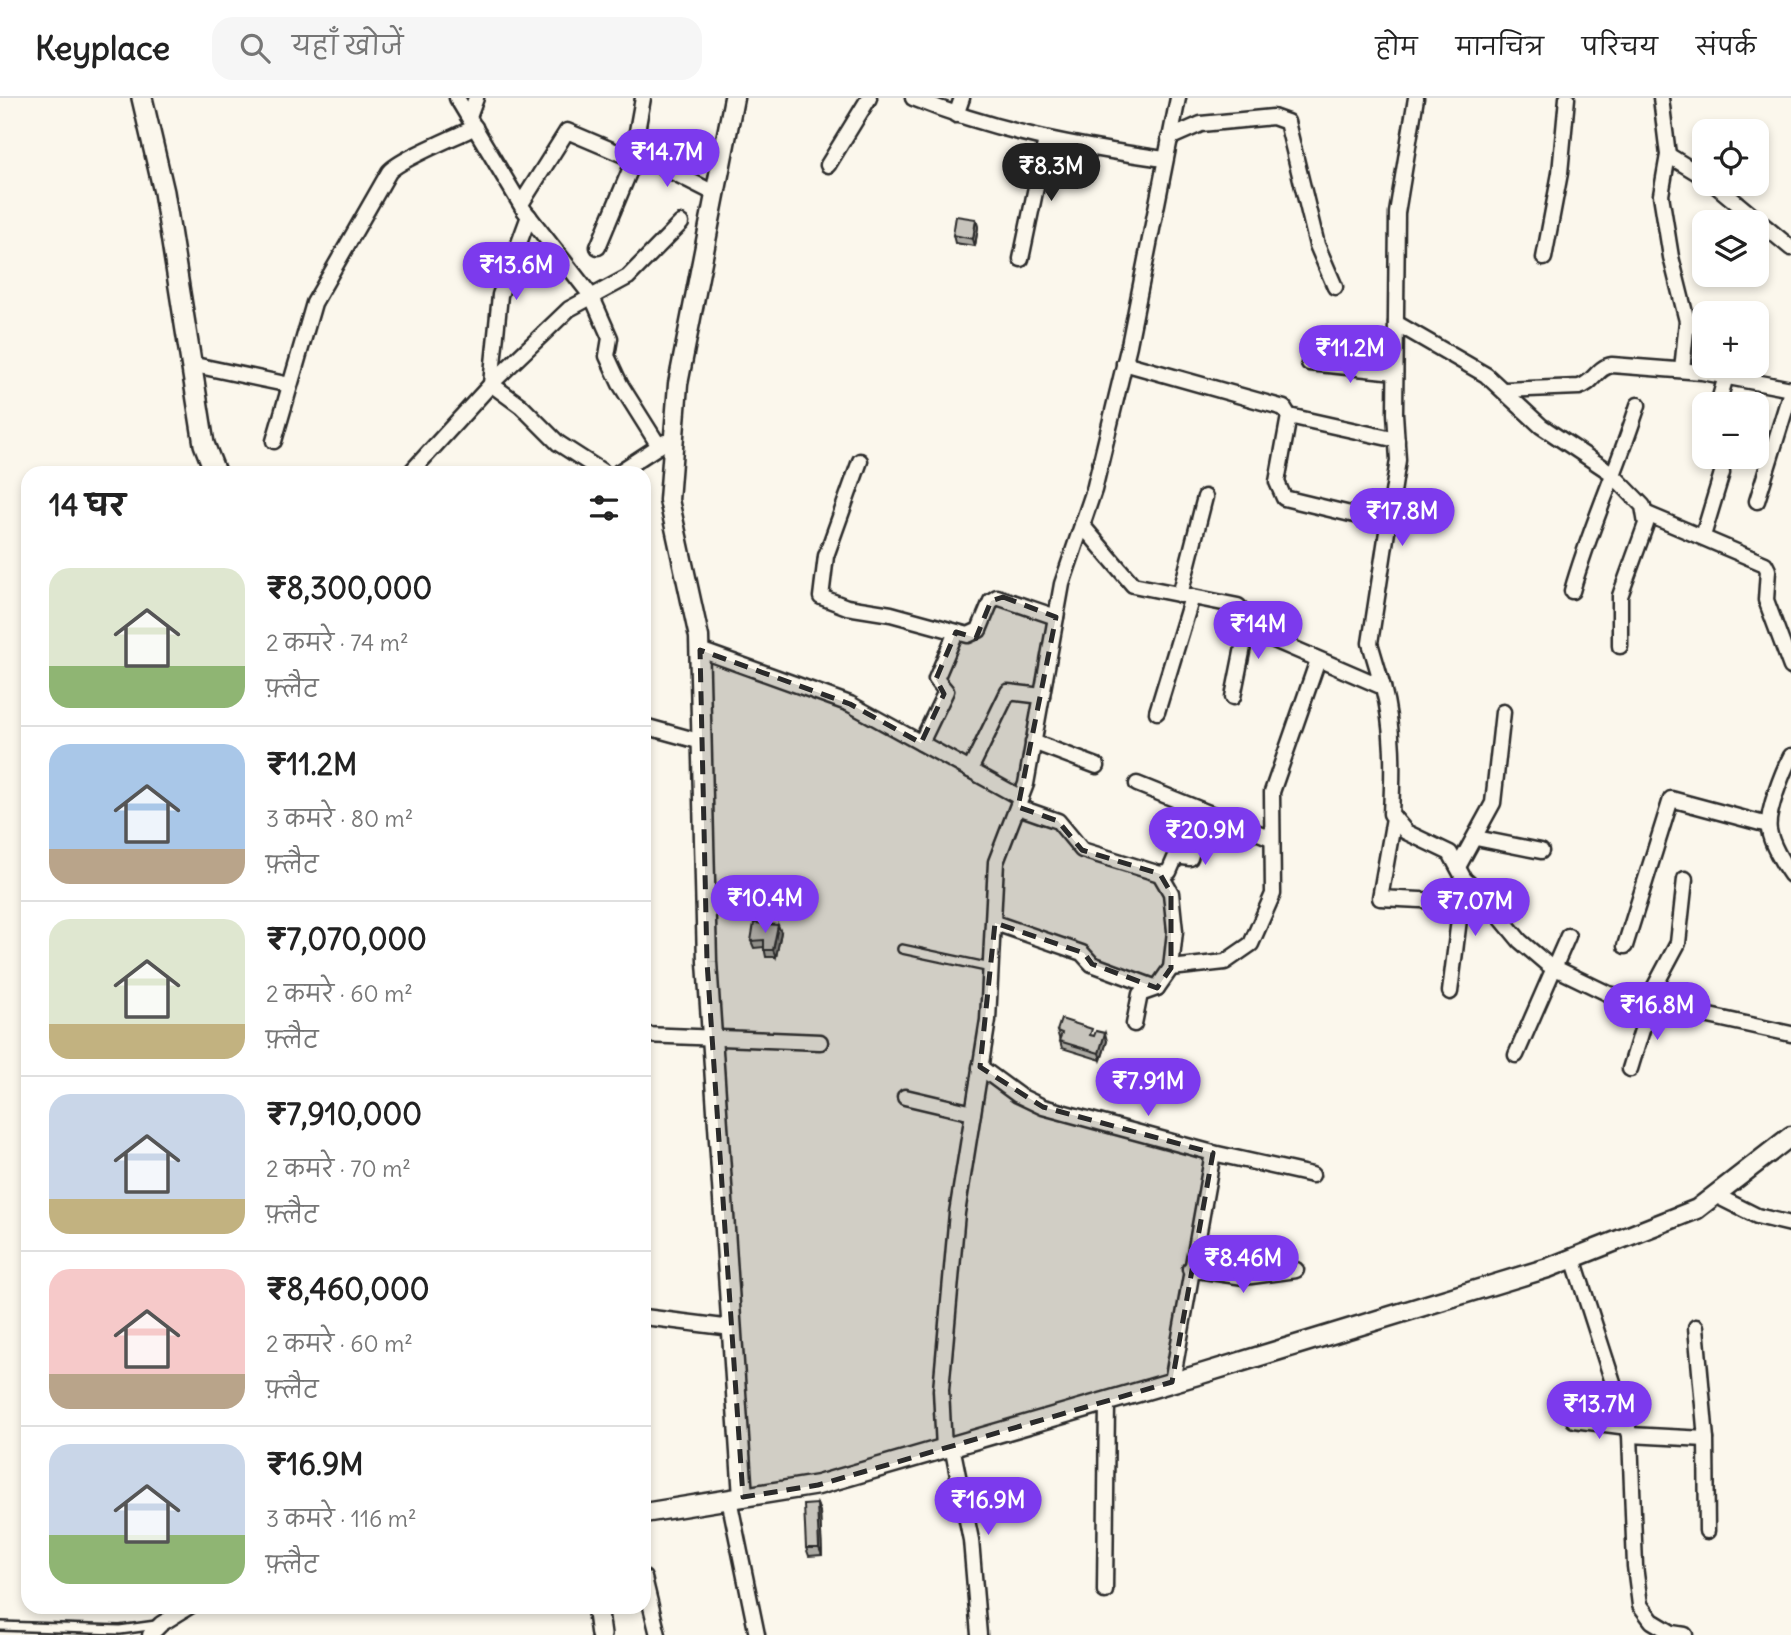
<!DOCTYPE html>
<html lang="hi">
<head>
<meta charset="utf-8">
<style>
	:root { --surface:#fff; --page:#f6f6f6; --text:#222; --muted:#767676; --line:#e0e0e0; --accent:#7c3aed }
	body { margin:0; font-family:Delius,"Playpen Sans Deva",sans-serif; background:var(--page); color:var(--text); height:100vh; display:flex; flex-direction:column; font-size:26px; white-space:nowrap }
	* { box-sizing:border-box; margin:0 }
	p { font-size:23px; color:var(--muted) }
	.icon { flex:none; width:38px; height:38px; fill:none; stroke:currentColor; stroke-width:2; stroke-linecap:round; stroke-linejoin:round }
	.map { position:relative; flex:1; overflow:hidden }
	.sheet { position:absolute; left:21px; top:368px; width:630px; height:1148px; display:flex; flex-direction:column; background:var(--surface); border-radius:21px; box-shadow:0 4px 10px #0003 }
	.sheet>* { flex:none }
	.controls { position:absolute; left:1692px; top:21px; display:grid; gap:14px }
	.controls a { display:grid; place-items:center; width:77px; height:77px; border-radius:14px; background:var(--surface); box-shadow:0 4px 10px #0003; font-size:35px }
	.price { position:absolute; translate:-50% -60px; padding:0 16px; border-radius:24px; background:var(--accent); color:#fff; font-size:23px; line-height:46px; filter:drop-shadow(0 2px 4px #0008) }
	.price::after { content:''; position:absolute; left:50%; top:42px; width:21px; height:16px; margin-left:-10px; background:inherit; clip-path:polygon(0 0,100% 0,50% 100%) }
	.price.current { background:#222; color:#fff }
	ul { padding:0; list-style:none }
	li { display:flex; align-items:center; gap:21px; height:175px; padding:0 28px }
	li+li { border-top:2px solid var(--line) }
	li span { display:grid; place-items:center; flex:none; width:196px; height:140px; border-radius:21px; color:#555 }
	li>.icon { margin-inline-start:auto }
	span .icon { width:84px; height:84px; fill:#fffc; stroke-width:1 }
	li b { font-size:30px }
	h2 { display:flex; justify-content:space-between; align-items:center; height:84px; padding:0 28px; font-size:30px }
	header { display:flex; align-items:center; gap:42px; box-sizing:border-box; height:98px; padding:0 35px; background:var(--surface); border-bottom:2px solid var(--line) }
	header strong { font-size:33px }
	nav { display:flex; gap:38px; margin-inline-start:auto; font-size:24px }
	.search { width:490px; height:63px; background:var(--page); display:flex; align-items:center; gap:18px; box-sizing:border-box; padding:0 24px; border-radius:21px; color:var(--muted); font-size:26px }
	.map>svg:first-child { display:block }
	.lines { fill:none; stroke-linecap:round; stroke-linejoin:round }
	.service-casing { stroke:#2b2b2b; stroke-width:12 }
	.minor-casing { stroke:#2b2b2b; stroke-width:19 }
	.tertiary-casing { stroke:#2b2b2b; stroke-width:23 }
	.secondary-casing { stroke:#2b2b2b; stroke-width:24 }
	.service { stroke:#fbf7ec; stroke-width:7 }
	.minor { stroke:#fbf7ec; stroke-width:14 }
	.tertiary { stroke:#fbf7ec; stroke-width:18 }
	.secondary { stroke:#fbf7ec; stroke-width:19 }
	.wall { fill:#aba9a2; stroke:#2b2b2b; stroke-width:2 }
	.shaded-wall { fill:#8b8984; stroke:#2b2b2b; stroke-width:2 }
	.building { fill:#c7c4bc; stroke:#2b2b2b; stroke-width:2 }
	.marked { fill:#2b2b2b; fill-opacity:0.2; stroke:#2b2b2b; stroke-width:5; stroke-dasharray:14 9; stroke-linejoin:round }
</style>
</head>
<body>
<header>
<strong>Keyplace</strong>
<div class="search"><svg class="icon" aria-label="search" viewBox="0 0 24 24"><circle cx="10" cy="10" r="6"/><path d="M15 15l6 6"/></svg>यहाँ खोजें</div>
<nav><a>होम</a><a>मानचित्र</a><a>परिचय</a><a>संपर्क</a></nav>
</header>
<div class="map">
<svg width="1791" height="1537" viewBox="0 0 1791 1537">
	<rect width="100%" height="100%" fill="#fbf7ec"/>
	<filter id="ink" filterUnits="userSpaceOnUse"><feTurbulence type="fractalNoise" baseFrequency=".0143" numOctaves="2"/><feDisplacementMap in="SourceGraphic" scale="14" xChannelSelector="R" yChannelSelector="G"/><feConvolveMatrix kernelMatrix="1 2 1 2 8 2 1 2 1" color-interpolation-filters="sRGB"/></filter>
	<g filter="url(#ink)">
		<g class="lines">
			<defs>
				<g id="service">
					<path d="M902,851l89,19"/>
					<path d="M0,1528l120,4 36,-5"/>
				</g>
				<g id="minor">
					<path d="M457,0l67,112 68,87 18,41 -3,18 13,28 39,62"/>
					<path d="M913,0c81,33 165,49 251,61"/>
					<path d="M1661,0l7,57 -7,40 10,62 16,64 -5,49"/>
					<path d="M956,17l6,-17"/>
					<path d="M469,19l7,-19"/>
					<path d="M1169,40l32,-14 72,-7 14,5 30,123 18,42"/>
					<path d="M635,55l81,41"/>
					<path d="M1668,57l36,22"/>
					<path d="M828,67l41,-67"/>
					<path d="M1714,86l77,64"/>
					<path d="M521,106l46,-73 66,28"/>
					<path d="M529,118l-29,79 -9,89 30,22 37,37 45,29"/>
					<path d="M598,149l32,-77 13,-72"/>
					<path d="M1544,160l16,-85 7,-75"/>
					<path d="M1021,161l25,-120"/>
					<path d="M1396,225l90,52 55,51 69,46 33,34 3,18 -26,72v50"/>
					<path d="M1124,265l160,45 5,8 -12,66 7,16 104,25"/>
					<path d="M1309,265l86,9"/>
					<path d="M190,266l100,21"/>
					<path d="M1505,292l74,-3c15,-4 18,-20 33,-22l90,7 89,17"/>
					<path d="M1718,306l8,-28"/>
					<path d="M1289,318l108,24"/>
					<path d="M274,343l40,-138 75,-131c11,-13 67,-35 86,-45"/>
					<path d="M860,363l-34,95 -5,41 26,10 44,7 77,21 11,-5 12,-29 6,-4 59,20"/>
					<path d="M411,374l83,-91 75,-72 59,-32 53,-54"/>
					<path d="M619,374l46,-30"/>
					<path d="M1757,403l34,-110"/>
					<path d="M1647,416l118,50 3,6 -2,30 25,67"/>
					<path d="M1082,427l51,60 105,21 29,31 116,50c11,42 10,84 8,127l15,18 44,21 14,26 17,15 39,47 27,23 62,30 182,40"/>
					<path d="M1703,438l19,-63"/>
					<path d="M1572,493c18,-64 46,-123 66,-186"/>
					<path d="M1180,497l25,-98"/>
					<path d="M700,552l150,54 171,94"/>
					<path d="M1383,589l-13,-44 28,-183 -3,-47 2,-200 19,-115"/>
					<path d="M1233,599l16,-80"/>
					<path d="M1157,614l35,-115"/>
					<path d="M644,628l58,16"/>
					<path d="M1033,644l64,24"/>
					<path d="M921,645l25,-52 -10,-12 20,-47"/>
					<path d="M1791,658c-8,15 -25,58 -22,74 2,14 14,34 22,45"/>
					<path d="M970,672l38,-78 34,4"/>
					<path d="M1137,686l134,54"/>
					<path d="M1018,709l40,14 24,29 78,24 9,-2 7,-16 14,2 14,-46"/>
					<path d="M1394,720l-14,80 81,4"/>
					<path d="M1476,740l65,13"/>
					<path d="M1458,769l35,-64 10,-91"/>
					<path d="M995,825l87,30 10,11 65,24"/>
					<path d="M1625,848l46,-147 97,26"/>
					<path d="M1171,870l54,-6 26,-18 22,-50 -1,-102 46,-132"/>
					<path d="M1450,894l14,-113"/>
					<path d="M1646,905l32,-60 7,-64"/>
					<path d="M1134,926l6,-30 17,-6 14,-20 4,-37 -4,-38 -11,-19"/>
					<path d="M644,937l176,7"/>
					<path d="M1516,957l52,-119"/>
					<path d="M980,969l38,28 25,12 170,46 99,22"/>
					<path d="M1630,971l20,-65"/>
					<path d="M905,999l68,16"/>
					<path d="M1715,1097l42,21 34,8"/>
					<path d="M1573,1160l57,177 5,131 5,39 12,16 20,12 13,2"/>
					<path d="M1190,1171l54,8 52,-7"/>
					<path d="M644,1219l88,11"/>
					<path d="M1172,1284l41,-229"/>
					<path d="M1574,1322l54,7"/>
					<path d="M1630,1337l76,4 -10,-112"/>
					<path d="M1706,1341l1,92"/>
					<path d="M952,1348l19,94 8,95"/>
					<path d="M944,1351l-3,-59 16,-177 31,-193 8,-158 30,-78 36,-200 32,-94 35,-145 49,-247"/>
					<path d="M729,1401l28,136"/>
					<path d="M644,1480l14,57"/>
					<path d="M1105,1493l2,-190"/>
					<path d="M150,1537l11,-11 29,-18"/>
				</g>
				<g id="tertiary">
					<path d="M734,0l-56,286 -9,116 30,137 8,325 36,535"/>
					<path d="M644,1415l174,-28 383,-111 347,-106 149,-59 94,-73"/>
				</g>
				<g id="secondary">
					<path d="M142,0l22,94 40,252 11,28"/>
					<path d="M597,1508l4,29"/>
				</g>
			</defs>
			<use href="#service" class="service-casing"/>
			<use href="#minor" class="minor-casing"/>
			<use href="#tertiary" class="tertiary-casing"/>
			<use href="#secondary" class="secondary-casing"/>
			<use href="#service" class="service"/>
			<use href="#minor" class="minor"/>
			<use href="#tertiary" class="tertiary"/>
			<use href="#secondary" class="secondary"/>
		</g>
		<g class="wall">
			<path d="M976,121l2,8 -3,19 -20,-3 -2,-8z"/>
			<path d="M781,834l-5,25h-10l-2,-10 -10,1 -3,-7z"/>
			<path d="M1057,933l37,5 13,5 -6,19 -39,-12z"/>
			<path d="M817,1406l3,8 2,43 -13,1 -3,-8z"/>
		</g>
		<g class="shaded-wall">
			<path d="M976,121l2,8 -3,19 -2,-7z"/>
			<path d="M778,827l3,7 -5,25 -3,-7z"/>
			<path d="M1105,935l2,8 -6,19 -2,-7z"/>
			<path d="M817,1406l3,8 2,43 -3,-7z"/>
		</g>
		<g class="building">
			<path d="M956,118l20,3 -3,20 -20,-4z"/>
			<path d="M754,825l24,2 -5,25h-9v-10l-13,1z"/>
			<path d="M1061,921l31,10 -2,6 4,1 2,-5 9,2 -6,20 -40,-12 3,-8 -5,-2z"/>
			<path d="M817,1406l2,44h-13l-2,-43z"/>
		</g>
	</g>
	<path class="marked" d="M1003,499l53,20 -38,190 40,14 24,29 78,24 11,19v75l-14,20 -65,-24 -8,-11 -89,-30 -15,144 63,40 170,46 -41,229 -354,103 -75,12 -36,-535 -7,-312 150,54 71,39 23,-49 -8,-15 20,-47 20,6 15,-37z"/>
</svg>
<div class="controls">
<a><svg class="icon" aria-label="locate" viewBox="0 0 24 24"><circle cx="12" cy="12" r="6"/><path d="M12 2v4M12 18v4M2 12h4M18 12h4"/></svg></a>
<a><svg class="icon" aria-label="layers" viewBox="0 0 24 24"><path d="M12 4l9 5-9 5-9-5zM3 14l9 5 9-5"/></svg></a>
<a>+</a>
<a>−</a>
</div>
<b class="price" style="left:667px;top:91px">₹14.7M</b>
<b class="price current" style="left:1051px;top:105px">₹8.3M</b>
<b class="price" style="left:516px;top:204px">₹13.6M</b>
<b class="price" style="left:1350px;top:287px">₹11.2M</b>
<b class="price" style="left:1402px;top:450px">₹17.8M</b>
<b class="price" style="left:1258px;top:563px">₹14M</b>
<b class="price" style="left:1205px;top:769px">₹20.9M</b>
<b class="price" style="left:765px;top:837px">₹10.4M</b>
<b class="price" style="left:1475px;top:840px">₹7.07M</b>
<b class="price" style="left:1657px;top:944px">₹16.8M</b>
<b class="price" style="left:1148px;top:1020px">₹7.91M</b>
<b class="price" style="left:1243px;top:1197px">₹8.46M</b>
<b class="price" style="left:1599px;top:1343px">₹13.7M</b>
<b class="price" style="left:988px;top:1439px">₹16.9M</b>
<section class="sheet">
<h2>14 घर<svg class="icon" aria-label="filters" viewBox="0 0 24 24"><path d="M4 7h16M4 17h16"/><circle cx="9" cy="7" r="2"/><circle cx="15" cy="17" r="2"/></svg></h2>
<ul>
<li><span style="background:linear-gradient(#dfe7d0 70%,#8fb573 0)"><svg class="icon" aria-label="home" viewBox="0 0 24 24"><path d="M3 11l9-7 9 7M6 9v11h12V9"/></svg></span><div><b>₹8,300,000</b><p>2 कमरे · 74 m²</p><p>फ़्लैट</p></div></li>
<li><span style="background:linear-gradient(#a9c7e8 75%,#b9a48a 0)"><svg class="icon" aria-label="home" viewBox="0 0 24 24"><path d="M3 11l9-7 9 7M6 9v11h12V9"/></svg></span><div><b>₹11.2M</b><p>3 कमरे · 80 m²</p><p>फ़्लैट</p></div></li>
<li><span style="background:linear-gradient(#dfe7d0 75%,#c2b280 0)"><svg class="icon" aria-label="home" viewBox="0 0 24 24"><path d="M3 11l9-7 9 7M6 9v11h12V9"/></svg></span><div><b>₹7,070,000</b><p>2 कमरे · 60 m²</p><p>फ़्लैट</p></div></li>
<li><span style="background:linear-gradient(#c9d6e8 75%,#c2b280 0)"><svg class="icon" aria-label="home" viewBox="0 0 24 24"><path d="M3 11l9-7 9 7M6 9v11h12V9"/></svg></span><div><b>₹7,910,000</b><p>2 कमरे · 70 m²</p><p>फ़्लैट</p></div></li>
<li><span style="background:linear-gradient(#f6c9c9 75%,#b9a48a 0)"><svg class="icon" aria-label="home" viewBox="0 0 24 24"><path d="M3 11l9-7 9 7M6 9v11h12V9"/></svg></span><div><b>₹8,460,000</b><p>2 कमरे · 60 m²</p><p>फ़्लैट</p></div></li>
<li><span style="background:linear-gradient(#c9d6e8 65%,#8fb573 0)"><svg class="icon" aria-label="home" viewBox="0 0 24 24"><path d="M3 11l9-7 9 7M6 9v11h12V9"/></svg></span><div><b>₹16.9M</b><p>3 कमरे · 116 m²</p><p>फ़्लैट</p></div></li>
</ul>
</section>
</div>
</body>
</html>
